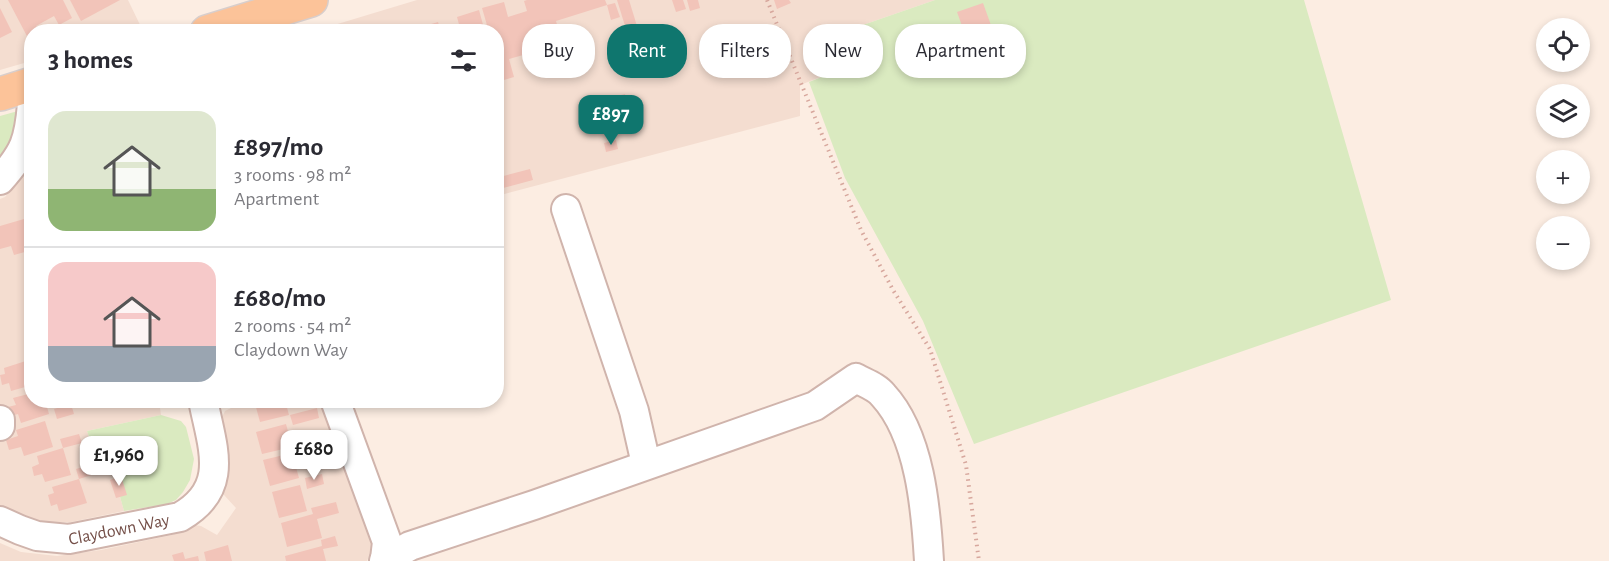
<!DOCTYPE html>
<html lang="en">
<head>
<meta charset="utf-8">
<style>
	:root { --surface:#fff; --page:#f7f7f7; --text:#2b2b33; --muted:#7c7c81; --line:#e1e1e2; --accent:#0f766e }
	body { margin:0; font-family:"Alegreya Sans",sans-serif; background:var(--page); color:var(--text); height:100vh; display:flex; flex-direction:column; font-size:22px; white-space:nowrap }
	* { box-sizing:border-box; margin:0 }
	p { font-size:20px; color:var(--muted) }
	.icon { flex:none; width:33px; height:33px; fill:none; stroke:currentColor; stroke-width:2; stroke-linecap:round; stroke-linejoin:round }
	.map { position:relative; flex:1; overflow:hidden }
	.panel { position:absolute; left:24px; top:24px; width:480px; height:384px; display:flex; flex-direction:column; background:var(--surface); border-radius:24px; box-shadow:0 3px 9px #0003 }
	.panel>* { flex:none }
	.hud { position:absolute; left:522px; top:24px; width:570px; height:54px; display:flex; gap:12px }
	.tools { position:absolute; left:1536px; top:18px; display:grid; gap:12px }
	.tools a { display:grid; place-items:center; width:54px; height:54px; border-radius:50%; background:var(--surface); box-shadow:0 3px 9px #0003; font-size:30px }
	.price { position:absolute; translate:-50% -51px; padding:0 14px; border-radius:12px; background:#fff; color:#222; font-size:20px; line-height:39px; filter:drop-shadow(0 2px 3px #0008) }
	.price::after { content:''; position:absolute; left:50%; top:36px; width:18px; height:14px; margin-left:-9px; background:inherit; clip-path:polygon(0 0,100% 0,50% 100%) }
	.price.active { background:var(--accent); color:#fff }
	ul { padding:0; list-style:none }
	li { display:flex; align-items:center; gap:18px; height:150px; padding:0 24px }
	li+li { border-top:2px solid var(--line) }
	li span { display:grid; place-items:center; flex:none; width:168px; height:120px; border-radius:18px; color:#555 }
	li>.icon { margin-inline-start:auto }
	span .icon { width:72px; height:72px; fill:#fffc; stroke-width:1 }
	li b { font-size:26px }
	h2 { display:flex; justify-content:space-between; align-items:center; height:72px; padding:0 24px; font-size:26px }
	.chip { padding:0 21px; border-radius:24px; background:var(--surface); box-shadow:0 3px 9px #0003; font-size:21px; line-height:54px }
	.chip.active { background:var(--accent); color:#fff }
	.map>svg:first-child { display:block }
	.residential { fill:#f4ddd0 }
	.green { fill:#daeac0 }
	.building { fill:#f2c4b9 }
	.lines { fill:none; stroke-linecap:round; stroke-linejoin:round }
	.minor-casing { stroke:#d0b4ac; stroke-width:32 }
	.major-casing { stroke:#d8cecc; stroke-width:36 }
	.path { stroke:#d7a79d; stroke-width:4; stroke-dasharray:1.5 4.5; stroke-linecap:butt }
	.minor { stroke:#fff; stroke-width:28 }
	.major { stroke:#fcc399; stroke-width:33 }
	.labels { text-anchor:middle; stroke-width:4.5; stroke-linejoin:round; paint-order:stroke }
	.street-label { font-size:18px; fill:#744f48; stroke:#fff2e8 }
</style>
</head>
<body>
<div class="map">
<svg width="1609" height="561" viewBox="0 0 1609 561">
	<rect width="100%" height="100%" fill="#fcede2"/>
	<g class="residential">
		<path d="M0,0h128l14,29 -8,3h-102l-1,29 -31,9z"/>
		<path d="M417,0h518l-101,35 13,32 -47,18v31l-303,80 -1,-164h-185z"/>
		<path d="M31,161l1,239 127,1 2,14 -74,16 14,40 11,-3 12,43 -53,11h-23l-18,-3 -30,-14v-306l5,-2 19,-22z"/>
		<path d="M326,400l45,120 2,25 -6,16h-367v-18l21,9 36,4 44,-6 71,-15 22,-10 7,1 16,9 19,-27 -12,-13 -2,-7 -3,-65 6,-12 10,-5v-5z"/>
	</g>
	<g class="green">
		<path d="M935,0h369l87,300 -417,144 -51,-123 -78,-143 -36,-96 38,-15 -13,-32z"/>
		<path d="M18,111l4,8 -22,48v-51z"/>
		<path d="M161,415l20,6 5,6 8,32 -4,21 -7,12 -7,8 -9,4 -43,7 -12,-43 -11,4 -14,-41z"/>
	</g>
	<g class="building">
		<path d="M8,0h55l9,18 -13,7 -5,-9 -18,10 3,6h-7v6l-3,2z"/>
		<path d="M70,0h50l-39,21z"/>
		<path d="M527,0h78l2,5 -51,16 2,7 11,-3 7,22 -11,3 5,15 -11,4 -7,-22 11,-3 -3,-10 -19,5 3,10 -35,10 5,18 -10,3 -8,-24v-24h-7l-7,-24 22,-6 4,15 19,-6 -3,-10z"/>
		<path d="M617,0h12l8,26 -11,3z"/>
		<path d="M672,0h11l3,9 -10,3z"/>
		<path d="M687,0h11l2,8 -10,3z"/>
		<path d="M774,0h15l2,3 -14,6z"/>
		<path d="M615,3l5,14 -9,3 -4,-15z"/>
		<path d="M983,3l22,61 -26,9 -22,-61z"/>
		<path d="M0,8l12,24 -12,6z"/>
		<path d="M479,10l6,22h-24l-4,-15z"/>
		<path d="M438,22l3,10h-19l-1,-5z"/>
		<path d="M625,94l4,16 -12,3 -4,-16z"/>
		<path d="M616,140l2,9 -12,3 -2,-9z"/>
		<path d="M530,169l3,11 -30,8 -3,-11z"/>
		<path d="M24,219l8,25v6l-18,5 -3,-9 -11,3v-23z"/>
		<path d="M32,359v26l-21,6 -2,-8 -7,2 -2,-10 5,-1 -1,-6z"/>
		<path d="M32,393v7h13l4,14 -28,9 -3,-9 -7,2 -3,-9 8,-2 -3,-7z"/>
		<path d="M254,400h31l4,15 -29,7z"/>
		<path d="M71,404l3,10 -17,5 -3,-10z"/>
		<path d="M317,408l2,10 -26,7 -3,-10z"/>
		<path d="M45,421l8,26 -29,9 -3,-9 -12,3 -3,-10 12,-4 -2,-6z"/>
		<path d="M286,424l6,23 -30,7 -6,-22z"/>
		<path d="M79,434l3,9 -19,5 8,27 -26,7 -3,-8 -8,2 -2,-9 7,-3 -2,-8 26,-8 -3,-9z"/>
		<path d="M327,440l2,9 -30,8 -2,-10z"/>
		<path d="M292,453l7,25 -29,8 -7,-26z"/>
		<path d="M95,463l3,10 -19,6 -3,-10z"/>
		<path d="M322,474l2,10 -17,5 -2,-11z"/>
		<path d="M121,476l6,19 -11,3 -6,-18z"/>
		<path d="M79,479l8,24 -28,8 -2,-7 -6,2 -3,-11 6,-2 -2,-6z"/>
		<path d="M300,485l7,26 -28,7 -7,-26z"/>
		<path d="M336,502l3,11 -22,6 5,19 -35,9 -6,-24 32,-9 -2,-6z"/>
		<path d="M335,536l3,10 -15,3 3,12h-40l-1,-5 37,-10 -1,-6z"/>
		<path d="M228,545l4,16h-26l-2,-9z"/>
		<path d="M183,552l2,7 13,-3 1,5h-25l-2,-6z"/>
	</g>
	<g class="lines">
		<defs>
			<g id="minor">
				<path d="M0,180c25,-28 29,-40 32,-76"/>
				<path d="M566,209l68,202 12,53"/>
				<path d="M335,400l52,142 -2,17"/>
				<path d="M0,420v6"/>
				<path id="s1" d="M0,521l20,9 17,6 32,3 111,-22c51,-29 32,-70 23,-117"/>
				<path d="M384,561l26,-15 124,-41 281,-99 41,-28c9,5 21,9 27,17 37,40 43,114 46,166"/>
			</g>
			<g id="major">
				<path d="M207,32l104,-32"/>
				<path d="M0,94l32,-10"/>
			</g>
		</defs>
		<use href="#minor" class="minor-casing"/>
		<use href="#major" class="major-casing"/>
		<path class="path" d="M767,0l94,230 32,60 37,59 36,116 13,96"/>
		<use href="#minor" class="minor"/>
		<use href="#major" class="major"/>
	</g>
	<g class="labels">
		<g class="street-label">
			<text dy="6" stroke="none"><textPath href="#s1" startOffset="123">Claydown Way</textPath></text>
		</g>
	</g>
</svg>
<div class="tools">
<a><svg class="icon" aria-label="locate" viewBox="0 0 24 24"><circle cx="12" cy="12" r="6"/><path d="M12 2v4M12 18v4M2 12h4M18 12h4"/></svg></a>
<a><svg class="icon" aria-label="layers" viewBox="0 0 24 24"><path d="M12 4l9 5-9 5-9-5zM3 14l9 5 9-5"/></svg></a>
<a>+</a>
<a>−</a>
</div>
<b class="price active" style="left:611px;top:146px">£897</b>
<b class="price" style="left:314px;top:481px">£680</b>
<b class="price" style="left:119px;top:487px">£1,960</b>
<div class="hud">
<a class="chip">Buy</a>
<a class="chip active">Rent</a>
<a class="chip">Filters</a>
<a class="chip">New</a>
<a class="chip">Apartment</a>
</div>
<section class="panel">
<h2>3 homes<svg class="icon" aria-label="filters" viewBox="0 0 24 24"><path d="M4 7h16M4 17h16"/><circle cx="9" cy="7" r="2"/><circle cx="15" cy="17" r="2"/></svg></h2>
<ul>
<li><span style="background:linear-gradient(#dfe7d0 65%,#8fb573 0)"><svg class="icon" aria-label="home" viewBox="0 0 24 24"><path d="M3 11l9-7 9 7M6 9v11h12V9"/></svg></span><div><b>£897/mo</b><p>3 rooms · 98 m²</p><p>Apartment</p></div></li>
<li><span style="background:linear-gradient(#f6c9c9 70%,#9aa5b1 0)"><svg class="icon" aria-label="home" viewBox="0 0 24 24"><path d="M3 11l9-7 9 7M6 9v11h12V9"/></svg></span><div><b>£680/mo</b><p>2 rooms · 54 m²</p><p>Claydown Way</p></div></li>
</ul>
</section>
</div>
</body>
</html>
